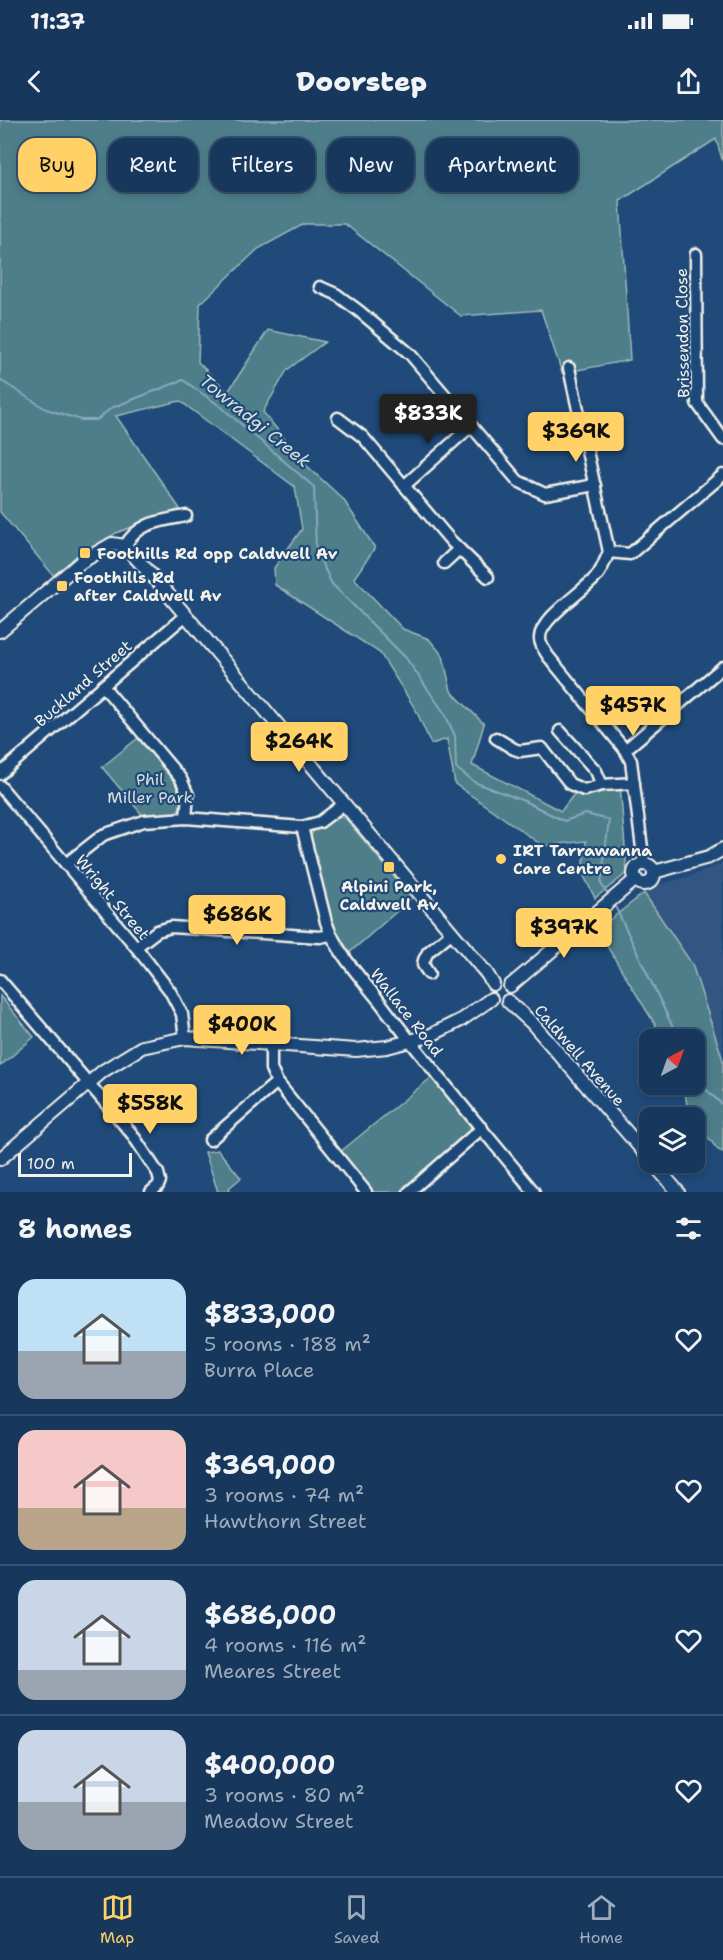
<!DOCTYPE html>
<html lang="en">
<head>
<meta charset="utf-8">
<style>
	:root { --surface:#17385c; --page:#244365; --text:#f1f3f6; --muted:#9eacbb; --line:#365272; --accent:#ffd166 }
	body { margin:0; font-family:"Shantell Sans",sans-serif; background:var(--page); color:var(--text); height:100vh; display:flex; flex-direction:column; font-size:22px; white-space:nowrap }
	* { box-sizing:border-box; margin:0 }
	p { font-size:20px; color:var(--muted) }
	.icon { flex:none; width:33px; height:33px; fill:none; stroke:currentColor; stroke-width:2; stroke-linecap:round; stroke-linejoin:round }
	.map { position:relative; height:1072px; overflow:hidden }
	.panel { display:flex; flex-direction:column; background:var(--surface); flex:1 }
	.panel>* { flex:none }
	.banner { position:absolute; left:18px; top:18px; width:687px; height:54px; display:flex; gap:12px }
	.needle { width:39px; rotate:41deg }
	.controls { position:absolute; left:639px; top:909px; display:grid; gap:12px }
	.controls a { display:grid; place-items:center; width:66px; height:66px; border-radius:12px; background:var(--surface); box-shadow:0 3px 9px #0003,0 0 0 2px var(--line); font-size:30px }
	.scale { position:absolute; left:18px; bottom:15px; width:114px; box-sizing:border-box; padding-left:6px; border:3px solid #f4f1e8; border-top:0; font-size:16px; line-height:21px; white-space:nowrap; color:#f4f1e8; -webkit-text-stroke:4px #1f4a7a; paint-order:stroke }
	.price { position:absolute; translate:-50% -51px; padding:0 14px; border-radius:6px; background:var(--accent); color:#111; font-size:20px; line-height:39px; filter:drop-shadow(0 2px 3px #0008) }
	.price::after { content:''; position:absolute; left:50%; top:36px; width:18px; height:14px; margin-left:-9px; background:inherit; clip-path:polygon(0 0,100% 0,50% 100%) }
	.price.active { background:#222; color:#fff }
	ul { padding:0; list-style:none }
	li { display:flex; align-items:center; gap:18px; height:150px; padding:0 18px }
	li+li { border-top:2px solid var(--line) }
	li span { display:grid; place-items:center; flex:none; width:168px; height:120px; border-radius:18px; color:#555 }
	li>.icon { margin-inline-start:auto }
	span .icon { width:72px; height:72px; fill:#fffc; stroke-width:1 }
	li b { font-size:26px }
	h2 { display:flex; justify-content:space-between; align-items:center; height:72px; padding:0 18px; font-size:26px }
	.tag { padding:0 21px; border-radius:18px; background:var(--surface); box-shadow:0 3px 9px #0003,0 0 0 2px var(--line); font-size:21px; line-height:54px }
	.tag.active { background:var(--accent); color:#111 }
	.status { display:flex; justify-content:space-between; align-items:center; height:42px; padding:0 30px; background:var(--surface); direction:ltr }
	.status svg { height:16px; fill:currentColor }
	header { display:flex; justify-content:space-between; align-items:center; height:78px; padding:0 18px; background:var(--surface); font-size:27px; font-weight:800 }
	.menu { display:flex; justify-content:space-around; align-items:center; height:84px; border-top:2px solid var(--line); background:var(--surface); font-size:16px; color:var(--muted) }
	.menu a { display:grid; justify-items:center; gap:3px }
	.menu .active { color:var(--accent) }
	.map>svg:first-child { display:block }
	.built { fill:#335583 }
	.green { fill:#4e7e89; stroke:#a1b8b8; stroke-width:1.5 }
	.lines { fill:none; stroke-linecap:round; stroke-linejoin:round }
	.stream { stroke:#89a9bc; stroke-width:2 }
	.minor-casing { stroke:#f4f1e8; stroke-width:15 }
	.major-casing { stroke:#f4f1e8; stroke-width:16 }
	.minor { stroke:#1f4a7a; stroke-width:10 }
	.major { stroke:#1f4a7a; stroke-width:12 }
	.poi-dot { fill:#ffd166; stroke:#1f4a7a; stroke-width:2 }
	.labels { text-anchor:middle; stroke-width:4.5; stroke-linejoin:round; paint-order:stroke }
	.street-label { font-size:16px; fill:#f4f1e8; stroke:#1f4a7a }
	.poi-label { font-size:16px; font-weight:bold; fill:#f4f1e8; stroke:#1f4a7a; text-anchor:start }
	.park-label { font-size:16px; fill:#dbe0da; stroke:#1f4a7a }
	.water-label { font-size:18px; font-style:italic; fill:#d9dfdd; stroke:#1f4a7a }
</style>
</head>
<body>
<div class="status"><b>11:37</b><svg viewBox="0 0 49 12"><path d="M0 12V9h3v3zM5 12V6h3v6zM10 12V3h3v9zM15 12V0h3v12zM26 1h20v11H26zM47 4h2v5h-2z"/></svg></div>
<header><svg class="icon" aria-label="back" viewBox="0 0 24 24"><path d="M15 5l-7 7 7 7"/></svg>Doorstep<svg class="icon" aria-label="share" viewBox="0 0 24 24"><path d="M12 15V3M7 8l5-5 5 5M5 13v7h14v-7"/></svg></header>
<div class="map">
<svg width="723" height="1072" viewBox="0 0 723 1072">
	<rect width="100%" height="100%" fill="#1f4a7a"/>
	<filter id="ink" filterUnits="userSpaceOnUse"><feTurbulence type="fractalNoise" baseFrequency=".0167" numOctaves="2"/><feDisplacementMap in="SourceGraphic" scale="12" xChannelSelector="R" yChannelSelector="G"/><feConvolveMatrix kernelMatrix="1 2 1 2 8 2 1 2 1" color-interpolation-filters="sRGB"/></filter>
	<g filter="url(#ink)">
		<path class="built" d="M723,743v197l-31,-96 -48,-71 14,-8 30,-8z"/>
		<g class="green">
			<path d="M0,0h723v42l-7,-23 -96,62 10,159 -68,13 -21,-63 -80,6 -116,-92h-41l-46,25 -58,55 -2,58 30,30 40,-62 57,12 -38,28 -24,42 43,53 37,34 32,49 -21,30 49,51 26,10 14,17 8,35 33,33 -12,41 89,46 16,-21 43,-6 7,89 -32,25 -13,-26 4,-31 -43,5 -88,-62 -8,-45 -16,5 -15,-34 -36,-57 -105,-68 -1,-17 28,-39 -7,-42 -115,-86 -64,15 64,93 -64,24 -31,19 -31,24 -54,-64z"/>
			<path d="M138,618c16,19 42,41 44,67l-7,9 -31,3 -42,-50z"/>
			<path d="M342,697l4,2 66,79 -64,56c-23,-35 -29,-76 -39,-115 4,-11 21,-22 33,-22z"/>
			<path d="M644,773l48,71 31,96v92l-5,-2 -23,-29 -1,-3 -2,-1 -4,-4 -4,-28 10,-1v-44l-30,-1 -67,-109z"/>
			<path d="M0,876l34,41 -34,29z"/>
			<path d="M432,957l39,48 -2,10 -67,57h-30l-32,-40z"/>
			<path d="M218,1030l23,28 -12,10 1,4h-12l-13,-40z"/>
		</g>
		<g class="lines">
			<g class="stream">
				<path d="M0,260l46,29 35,11h16l14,-12 72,-28 37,26 94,81 2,64 16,33 74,74 39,56 10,22 1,32 18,14 50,19 40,20 22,-7 23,6 -8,64 8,12"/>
				<path d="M614,784l65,136"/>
				<path d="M694,951l8,15 21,19"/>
			</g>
			<defs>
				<g id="minor">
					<path d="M696,134l1,149 26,36"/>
					<path d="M320,167l16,7 23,17 51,43 108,127 27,13 50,-9"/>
					<path d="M569,248l40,184"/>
					<path d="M338,298l25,19 88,104 37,36"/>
					<path d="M404,366l67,-60"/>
					<path d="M125,426c13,-24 36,-25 61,-30"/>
					<path d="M444,443l15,-14"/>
					<path d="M103,566l78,93 7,16 -2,23"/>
					<path d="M560,611l36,40 6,14"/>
					<path d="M496,618l18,11 6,2 22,-3 28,36 14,6 18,-5 32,-2"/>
					<path d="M625,630l98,-83"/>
					<path d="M0,654l186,-159"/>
					<path d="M0,666l136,161 34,44 12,23 3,24"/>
					<path d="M302,707l24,95c11,31 34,55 54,80 49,65 102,127 154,190"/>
					<path d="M66,744l37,-29 41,-14 42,-3 116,9 18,-5 24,-18"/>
					<path d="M644,744l-13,-103 -6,-11 -77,-94c-3,-5 -8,-11 -8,-17 -2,-19 44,-48 56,-62 6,-6 9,-17 13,-25l21,2 93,-79"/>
					<path d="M136,827l21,-16 14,-4 149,10 10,-2"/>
					<path d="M429,854l-6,-9 1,-5 4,-8 23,-19"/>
					<path d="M0,860l132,154 26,39 2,8 -2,5 -7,6"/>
					<path d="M271,923v26l6,13 89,110"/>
					<path d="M210,1020l67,-58"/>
					<path d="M409,1072l73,-64"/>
				</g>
				<g id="major">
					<path d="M0,511l81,-69 31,-18 13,2 31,34 331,394 6,10"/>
					<circle cx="644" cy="754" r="10"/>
					<path d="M654,752l55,-15 14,-8"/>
					<path d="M510,866l126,-107"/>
					<path d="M508,881l24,22 118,136"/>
					<path d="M0,1039l103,-88 39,-24 43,-9 171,12 31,-3 42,-11 32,-16 30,-21"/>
					<path d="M652,1042l26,30"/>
				</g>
			</defs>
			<use href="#minor" class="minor-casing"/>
			<use href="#major" class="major-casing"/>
			<use href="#minor" class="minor"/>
			<use href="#major" class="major"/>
		</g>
	</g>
	<g class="poi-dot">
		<rect x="79" y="427" width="12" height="12" rx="3"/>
		<rect x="56" y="460" width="12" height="12" rx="3"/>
		<circle cx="501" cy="739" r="6"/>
		<rect x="383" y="741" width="12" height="12" rx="3"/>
	</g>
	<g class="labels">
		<g class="street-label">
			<text transform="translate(682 213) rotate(-91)" y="6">Brissendon Close</text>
			<text transform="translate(83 563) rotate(-41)" y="6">Buckland Street</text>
			<text transform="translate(113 777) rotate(50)" y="6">Wright Street</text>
			<text transform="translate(407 892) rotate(52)" y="6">Wallace Road</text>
			<text transform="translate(580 935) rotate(49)" y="6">Caldwell Avenue</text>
		</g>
		<g class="poi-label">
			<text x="97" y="439">Foothills Rd opp Caldwell Av</text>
			<text x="74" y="463">Foothills Rd<tspan x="74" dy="18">after Caldwell Av</tspan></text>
			<text x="513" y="736">IRT Tarrawanna<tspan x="513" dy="18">Care Centre</tspan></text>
			<text x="389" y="772" text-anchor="middle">Alpini Park,<tspan x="389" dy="18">Caldwell Av</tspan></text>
		</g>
		<g class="park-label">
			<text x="150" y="665">Phil<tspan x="150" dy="18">Miller Park</tspan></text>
		</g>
		<g class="water-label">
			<text transform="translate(255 301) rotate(39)" y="6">Towradgi Creek</text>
		</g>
	</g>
</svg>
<div class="controls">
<a><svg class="needle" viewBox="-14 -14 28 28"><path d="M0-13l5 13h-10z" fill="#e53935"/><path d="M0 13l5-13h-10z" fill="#9eacbb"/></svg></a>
<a><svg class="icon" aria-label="layers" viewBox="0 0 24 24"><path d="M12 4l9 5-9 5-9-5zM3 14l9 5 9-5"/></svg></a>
</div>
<div class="scale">100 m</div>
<b class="price active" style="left:428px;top:325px">$833K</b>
<b class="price" style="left:576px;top:343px">$369K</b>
<b class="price" style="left:633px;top:617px">$457K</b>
<b class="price" style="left:299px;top:653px">$264K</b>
<b class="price" style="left:237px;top:826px">$686K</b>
<b class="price" style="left:564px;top:839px">$397K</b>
<b class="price" style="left:242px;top:936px">$400K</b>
<b class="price" style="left:150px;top:1015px">$558K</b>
<div class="banner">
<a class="tag active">Buy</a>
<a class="tag">Rent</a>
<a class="tag">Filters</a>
<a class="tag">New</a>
<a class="tag">Apartment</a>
</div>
</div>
<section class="panel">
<h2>8 homes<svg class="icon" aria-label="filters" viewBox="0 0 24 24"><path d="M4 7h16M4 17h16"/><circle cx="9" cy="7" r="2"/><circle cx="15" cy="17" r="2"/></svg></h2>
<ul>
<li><span style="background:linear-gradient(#bfe0f5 60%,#9aa5b1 0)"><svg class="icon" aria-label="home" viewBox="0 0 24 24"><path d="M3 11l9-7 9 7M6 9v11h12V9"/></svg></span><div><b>$833,000</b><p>5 rooms · 188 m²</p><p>Burra Place</p></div><svg class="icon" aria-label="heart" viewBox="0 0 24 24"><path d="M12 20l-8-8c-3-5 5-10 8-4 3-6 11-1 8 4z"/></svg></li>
<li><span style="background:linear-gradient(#f6c9c9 65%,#b9a48a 0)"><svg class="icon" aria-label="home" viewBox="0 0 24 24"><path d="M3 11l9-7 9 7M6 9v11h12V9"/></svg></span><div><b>$369,000</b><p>3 rooms · 74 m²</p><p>Hawthorn Street</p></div><svg class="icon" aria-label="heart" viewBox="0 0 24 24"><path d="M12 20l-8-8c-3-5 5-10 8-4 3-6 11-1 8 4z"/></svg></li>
<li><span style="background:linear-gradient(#c9d6e8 75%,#9aa5b1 0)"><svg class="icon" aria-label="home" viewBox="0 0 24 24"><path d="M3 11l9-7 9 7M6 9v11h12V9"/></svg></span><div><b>$686,000</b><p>4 rooms · 116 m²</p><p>Meares Street</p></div><svg class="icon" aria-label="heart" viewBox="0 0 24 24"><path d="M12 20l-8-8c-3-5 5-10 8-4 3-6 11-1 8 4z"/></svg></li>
<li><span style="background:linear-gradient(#c9d6e8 60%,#9aa5b1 0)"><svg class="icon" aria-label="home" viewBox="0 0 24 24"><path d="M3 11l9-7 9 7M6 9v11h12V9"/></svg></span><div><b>$400,000</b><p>3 rooms · 80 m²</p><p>Meadow Street</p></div><svg class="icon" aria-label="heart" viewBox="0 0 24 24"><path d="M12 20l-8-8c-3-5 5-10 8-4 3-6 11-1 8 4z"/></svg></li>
</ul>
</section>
<nav class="menu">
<a class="active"><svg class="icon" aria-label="map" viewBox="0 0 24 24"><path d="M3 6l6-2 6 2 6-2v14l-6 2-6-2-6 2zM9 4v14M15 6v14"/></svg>Map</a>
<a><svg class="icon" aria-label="saved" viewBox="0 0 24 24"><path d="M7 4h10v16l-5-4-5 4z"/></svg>Saved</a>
<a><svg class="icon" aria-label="home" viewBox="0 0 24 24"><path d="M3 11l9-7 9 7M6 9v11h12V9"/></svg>Home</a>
</nav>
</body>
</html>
